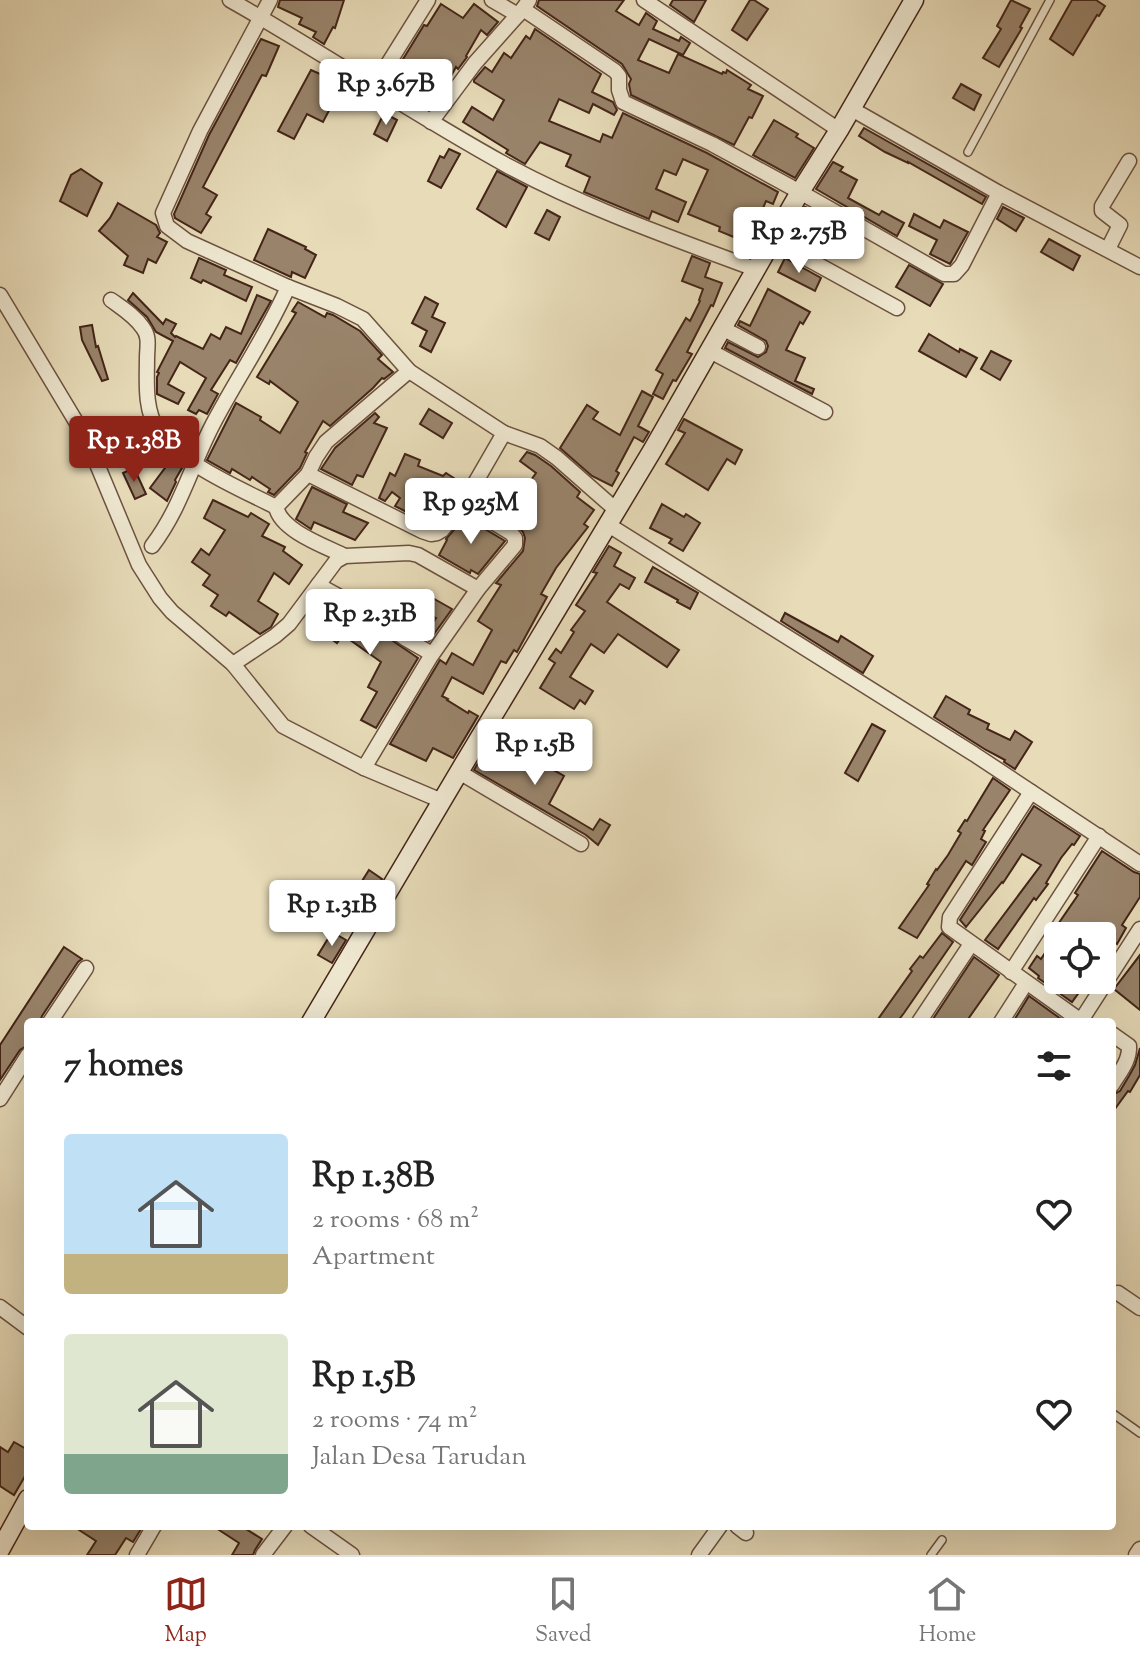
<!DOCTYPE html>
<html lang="en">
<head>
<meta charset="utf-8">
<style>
	:root { --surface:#fff; --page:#f6f6f6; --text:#222; --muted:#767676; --line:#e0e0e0; --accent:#8f2418 }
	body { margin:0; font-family:"Sorts Mill Goudy",serif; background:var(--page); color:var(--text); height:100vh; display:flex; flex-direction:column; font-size:30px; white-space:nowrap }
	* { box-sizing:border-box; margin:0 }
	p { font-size:26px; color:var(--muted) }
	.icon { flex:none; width:44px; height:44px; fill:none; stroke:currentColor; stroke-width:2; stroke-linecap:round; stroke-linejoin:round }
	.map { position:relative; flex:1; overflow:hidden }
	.drawer { position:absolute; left:24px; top:1018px; width:1092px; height:512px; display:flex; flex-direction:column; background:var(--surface); border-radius:8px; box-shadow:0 8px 32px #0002 }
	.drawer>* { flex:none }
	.buttons { position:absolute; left:1044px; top:922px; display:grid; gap:16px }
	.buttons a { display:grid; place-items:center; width:72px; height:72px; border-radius:8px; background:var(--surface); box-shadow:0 8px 32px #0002; font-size:40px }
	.price { position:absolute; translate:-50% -68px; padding:0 18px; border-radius:8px; background:#fff; color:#222; font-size:26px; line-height:52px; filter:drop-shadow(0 2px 4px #0008) }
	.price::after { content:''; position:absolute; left:50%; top:48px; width:24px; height:18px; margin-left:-12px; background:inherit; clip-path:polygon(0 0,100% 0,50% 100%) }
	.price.active { background:var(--accent); color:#fff }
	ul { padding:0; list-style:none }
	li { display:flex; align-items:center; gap:24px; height:200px; padding:0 40px }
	li span { display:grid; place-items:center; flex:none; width:224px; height:160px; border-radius:8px; color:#555 }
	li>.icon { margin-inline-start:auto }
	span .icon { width:96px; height:96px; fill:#fffc; stroke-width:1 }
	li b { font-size:34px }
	h2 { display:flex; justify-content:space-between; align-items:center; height:96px; padding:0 40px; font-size:34px }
	.dock { display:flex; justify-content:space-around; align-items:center; height:112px; border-top:2px solid var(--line); background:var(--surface); font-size:22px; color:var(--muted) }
	.dock a { display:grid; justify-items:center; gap:4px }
	.dock .active { color:var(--accent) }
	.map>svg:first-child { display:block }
	.building { fill:#99846b; stroke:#442518; stroke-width:2 }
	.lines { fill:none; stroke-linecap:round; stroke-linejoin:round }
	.lane-casing { stroke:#6d5240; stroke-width:10 }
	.street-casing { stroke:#6d5240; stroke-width:17 }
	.secondary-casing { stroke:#442518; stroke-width:21 }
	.lane { stroke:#efe8d1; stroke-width:7 }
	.street { stroke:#efe8d1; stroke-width:14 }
	.secondary { stroke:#efe8d1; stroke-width:18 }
</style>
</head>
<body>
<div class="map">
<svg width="1140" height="1555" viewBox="0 0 1140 1555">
	<rect width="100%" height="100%" fill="#e7dbb8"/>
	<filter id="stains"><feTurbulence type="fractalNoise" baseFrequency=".0025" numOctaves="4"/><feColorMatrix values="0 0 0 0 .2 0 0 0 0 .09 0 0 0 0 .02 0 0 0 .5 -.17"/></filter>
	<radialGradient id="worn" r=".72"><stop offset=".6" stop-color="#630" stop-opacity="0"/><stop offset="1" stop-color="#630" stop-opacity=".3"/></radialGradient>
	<g class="building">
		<path d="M280,0h64l-9,28 -2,-1 -9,17 -11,-7 3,-5 -17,-8 3,-6 -24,-11z"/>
		<path d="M539,0h85l-8,11 23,14 7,-12 11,8 -4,8 26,12 2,-4 9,6 -7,12 -34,-16 -11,21 31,13 9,-19 44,20 1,-2 3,1 1,-3 24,15 -3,4 15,7 -11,22 -3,-1 -15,28 -103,-50 -2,-11 2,-5 -9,-15 -85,-58z"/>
		<path d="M673,0h33l-12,22 -24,-17z"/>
		<path d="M750,0h4l14,9 -21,31 -15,-10z"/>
		<path d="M1011,0l19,9 -10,18 2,1 -23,39 -16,-9 18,-29 -4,-3z"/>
		<path d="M1072,0h24l9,6 -6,10 -2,-1 -24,40 -23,-16z"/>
		<path d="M441,4l22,14 11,-14 24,18 -11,13 -6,-5 -15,26 1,1 -9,12 -2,-2 -11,20 -15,20 -20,-10 1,-2 -22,-13 35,-57 3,1z"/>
		<path d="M535,29l66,45 -9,18 21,10 4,8 -3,5 -21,-11 -4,9 -30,-14 -10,22 51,21 3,-8 9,4 11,-25 84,40 71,39 -5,12 -7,-3 -18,42 -29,-12 1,-4 -32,-13 20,-44 -25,-11 -7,16 -12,-5 -8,19 30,13 -8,20 -26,-11 -3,8 -65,-27 6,-15 -24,-11 5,-11 -31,-13 -15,22 -19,-11 2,-3 -45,-28 9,-15 21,13 11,-20 -30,-18v-2l11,-13 7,5 12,-19 7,5 15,-22 4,3z"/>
		<path d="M261,39l18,7 -13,30 -4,-1 -59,112 14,8 -11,19 5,3 -10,16 -26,-15 -1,-4 35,-79z"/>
		<path d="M311,70l18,8 1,-3 14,7 -21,40 -16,-8 -13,25 -16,-8z"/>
		<path d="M961,84l20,11 -7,15 -21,-12z"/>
		<path d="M384,113l13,7 -10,21 -13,-7z"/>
		<path d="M774,120l24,14 -2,3 18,11 -19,30 -42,-23z"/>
		<path d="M864,128l122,69 -4,7 -74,-42v1l-23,-11 -26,-16z"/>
		<path d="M449,149l11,5 -19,34 -13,-7 12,-25 4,2z"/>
		<path d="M833,162l10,5 -3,4 17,9 -9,18 31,17 3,-4 22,12 -7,13 -81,-47z"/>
		<path d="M81,169l21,14 -15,33 -27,-15 11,-26z"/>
		<path d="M497,171l30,16 -21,40 -29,-18z"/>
		<path d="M118,203l38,22 4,8 -3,4 10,5 -11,21 -8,-4 -5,14 -19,-8 4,-9 -29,-25 11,-13z"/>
		<path d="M805,207l7,3 -4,8 28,14 -7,16 -26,-11 -3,6 -12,-6z"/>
		<path d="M1003,207l21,11 -8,13 -19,-12z"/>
		<path d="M547,210l13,7 -11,23 -14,-7z"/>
		<path d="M914,214l26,14 4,-8 24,12 -18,32 -20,-10 7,-14 -28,-14z"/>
		<path d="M268,229l38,18 -1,2 11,6 -11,23 -13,-6 -1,5 -37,-17z"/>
		<path d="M1049,239l31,17 -7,14 -32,-18z"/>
		<path d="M692,256l18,7 -5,14 17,6 -9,23 -2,-1 -24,47 5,2 -16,27 -3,-1 -10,19 -10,-5 10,-20 -7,-4 30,-52 4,3 10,-20 -1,-1 4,-11 -21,-8z"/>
		<path d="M199,258l27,12 -2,5 28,12 -6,14 -43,-21 -2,3 -10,-5z"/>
		<path d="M785,258l36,20 -6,13 -37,-19z"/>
		<path d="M909,265l34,19 -13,22 -34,-19z"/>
		<path d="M768,289l42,23 -7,12 -3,-2 -14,28 19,8 -10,23 19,8 -2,5 -87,-46 3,-6 30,15 8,-5 2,-6 -2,-5 -28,-16 2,-4 10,5z"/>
		<path d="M133,293l30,31 3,-5 10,5 -5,9 4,4 1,-1 27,13 8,-15 9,5 6,-12 15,7 16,-39 14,6 -35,62 -6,-3 -19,30 7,4 -11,20 -8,-4 -3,4 -8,-4 18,-32 -26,-16 -12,22 16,9 -6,11 -21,-10v-17l2,-4 -2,-1 16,-31 -17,-9 -9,-15 -19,-17z"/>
		<path d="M425,297l13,7 -6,13 13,6 -14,29 -11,-6 7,-15 -15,-8z"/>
		<path d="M298,302l27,15 2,-4 6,2 27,16 22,24 -4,4 15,13 -9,7 -2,-1 -9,10 -43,38 -7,-5 -18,31 2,1 -7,15 -26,27 -6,-3 2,-3 -18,-12 -2,3 -18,-11 -2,4 -23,-13 29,-57 25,14 -1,3 20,13 18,-31 -28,-21 -1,3 -12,-7 39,-64 -4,-2z"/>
		<path d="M92,325l4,22 2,-1 10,33 -6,2 -20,-41 -2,-13z"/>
		<path d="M929,334l30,18 1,-3 17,9 -11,19 -47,-26z"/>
		<path d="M991,351l20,10 -11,19 -19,-11z"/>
		<path d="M642,391l11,6 -15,29 11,6 -6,10 -9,-5 -18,34 3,2 -7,13 -20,-10 -32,-28 27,-43 11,7 -5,7 27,16z"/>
		<path d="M429,409l23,14 -9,15 -23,-14z"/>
		<path d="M375,413l4,4 -5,6 13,5 -24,49 -6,-2 -5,10 -31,-16 14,-21z"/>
		<path d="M684,419l58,31 -7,14 -8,-5 -19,31 -42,-26 19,-31 -7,-3z"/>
		<path d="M527,452l8,3 16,11 29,26 -3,5 17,13 -10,14 4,3 -32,41 -15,26 6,3 -30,55 -3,-2 -8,13 -5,-2 -18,33 -31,-17 -10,19 6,3 -1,1 21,13 1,-2 9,5 -25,42 -20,-10 -7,13 -36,-17 50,-84 6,4 6,-11 21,12 19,-35 -14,-9 23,-36 -5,-2 27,-32 2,-13 -2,-6 -6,-7 -40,-24 10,-19 22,14 2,-3 7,5 18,-25 -16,-12z"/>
		<path d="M405,454l15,6 -2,6 25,10 3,-3 17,11 -8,14 -22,25 -7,-1 -31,-16 5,-8 -8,-6 -7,9 -6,-3 11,-25 5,3z"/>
		<path d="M171,460l11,8 -7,12 1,2 -9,19 -17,-13z"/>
		<path d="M134,468l12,26 -11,5 -12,-26z"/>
		<path d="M312,487l35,17 -4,8 25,11 -13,17 -41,-18 -3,7 -15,-10z"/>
		<path d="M213,500l35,17 3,-4 18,11 -7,12 23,11 -2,4 19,14 -13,19 -15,-11 -16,28 20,13 -7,13 -11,7 -31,-22 -3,4 -15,-10 7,-11 -15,-10 7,-10 -18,-13 9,-13 8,6 16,-25 -21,-12z"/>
		<path d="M662,504l22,13 2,-3 14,9 -17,28 -14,-8 3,-4 -22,-11z"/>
		<path d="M465,517l40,24 -27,33 -7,-4 -1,3 -31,-18 8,-15 -1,-1z"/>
		<path d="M609,546l12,7 -7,13 21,12 -6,11 -9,-5 -13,18 72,48 -12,17 -49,-33 -14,19 -13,-9 -21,33 23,14 -8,13 -5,-4 -6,9 -34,-21 15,-25 -6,-4 7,-10 5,4 13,-21 -3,-2 14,-19 -9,-6 21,-32 -4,-1z"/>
		<path d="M653,567l45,26 -8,16 -13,-7 1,-2 -33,-18z"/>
		<path d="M429,596l23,13 -23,32 -53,-35 1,-2 46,32 13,-18 -15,-8z"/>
		<path d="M321,598l12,7 -3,3 30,21 5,-7 53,36 -42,70 -15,-8 16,-28 -9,-5 13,-25 -38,-27 -6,8 -14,-10 2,-3 -18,-13z"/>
		<path d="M785,613l53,29 3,-6 32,20 -10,17 -82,-52z"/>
		<path d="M946,696l24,14 -2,4 21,10 -2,5 23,11 5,-9 17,11 -17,27 -11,-7 1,-2 -19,-10 -52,-33z"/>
		<path d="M872,724l13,7 -27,50 -13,-8z"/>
		<path d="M513,747l51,29 -15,28 44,26 7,-11 10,6 -12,20 -12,-10 -112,-65 7,-12 10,5 2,-3 9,6z"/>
		<path d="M993,778l17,12 -27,40 2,1 -4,8 5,3 -14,23 -6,-4 -49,77 -18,-10 30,-43 -2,-1 9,-15 1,1 11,-15 13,-22 -3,-2 7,-11 2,1z"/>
		<path d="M1034,806l46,30 -6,9 -2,-1 -11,14 -15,25 2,1 -12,16 -2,-2 -36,51 -13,-9 56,-75 -19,-11 -19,29 -1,-1 -36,45 -6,-7z"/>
		<path d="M1102,851l32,21 6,2v23l-18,28 4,3 -9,16 -3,-2 -12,18v-25l-17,-11 -8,12h-15l-4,-2v46h30l-16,22 -34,-24 1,-2 -10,-8 8,-12 4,3 17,-26 -4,-3 24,-35 -3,-2z"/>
		<path d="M369,870l13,9 -23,39 -16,-12 12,-18 2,1z"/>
		<path d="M332,932l14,8 -14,23 -14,-8z"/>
		<path d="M942,933l11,9 -49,71 -7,9h-21l36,-51 -2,-2 10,-13 3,2z"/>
		<path d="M64,947l18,12 -4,3 -36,54 -2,6h-12v23l-8,5 -20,30v-35z"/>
		<path d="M1140,955v55l-26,-21z"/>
		<path d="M974,957l25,18 -33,47h-35z"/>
		<path d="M1029,996l32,23 -3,3h-45z"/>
		<path d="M1140,1048v27l-10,17 -2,-1 -16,22v-18l8,-4 9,-15 6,-11z"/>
		<path d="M14,1442l14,8v21l-14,24 -14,-9v-39l8,5z"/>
		<path d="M73,1526h63l5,3 -8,13 -7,-4 -11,17h-28l9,-14z"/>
		<path d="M213,1526h28l21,13 -7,11 -2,5h-21l7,-12z"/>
	</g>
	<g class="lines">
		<defs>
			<g id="lane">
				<path d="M968,152l82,-152"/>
				<path d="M1112,1413l28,20"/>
				<path d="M931,1555l11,-15"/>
			</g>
			<g id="street">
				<path d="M230,0c94,53 183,114 278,166 78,42 164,72 247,103"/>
				<path d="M270,0l-70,131 -37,82 4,13 20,15 101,46 49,19 26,13 46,52 95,62 36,13 17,12 58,51"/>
				<path d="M492,0l26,15"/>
				<path d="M644,0l195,130"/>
				<path d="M523,9l92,62 4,5v14l4,12 89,42 88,48 144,82h10l8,-9 37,-72"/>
				<path d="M373,88l55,-88"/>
				<path d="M850,108l149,85 141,74"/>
				<path d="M431,122l44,-59 48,-54 6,-9"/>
				<path d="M773,240l124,68"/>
				<path d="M1108,249l12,-24 -18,-14v-5l27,-45"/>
				<path d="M0,295l87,145 52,125 21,33 12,14 61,52 50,62 81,42 78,33"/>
				<path d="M111,300c11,8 24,16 32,28 7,9 4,19 4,30 0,22 -3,52 11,72 26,36 79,57 118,77 5,24 49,39 69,49"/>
				<path d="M722,328l36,19"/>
				<path d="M710,351l115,61"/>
				<path d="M308,474l114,57 9,3 6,-1 5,-3 21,-26 41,-71"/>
				<path d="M276,507l32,-33 8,-17 10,-15 83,-71"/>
				<path d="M607,524l367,230 166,110"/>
				<path d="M152,546c29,-38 39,-80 61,-122 24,-46 54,-89 75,-137"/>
				<path d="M318,585l51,28 37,26 26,15"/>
				<path d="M233,664l42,-28 14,-12 47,-63 9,-5 64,-3 9,2 60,34"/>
				<path d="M364,768l67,-112 47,-67 37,-44v-7l-4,-5 -48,-29"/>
				<path d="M459,772l122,72"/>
				<path d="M1031,792l-81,125 -1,10 132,94"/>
				<path d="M1011,972l88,-136"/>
				<path d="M50,1022l36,-54"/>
				<path d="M919,1022l52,-78"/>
				<path d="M1001,1022l25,-39"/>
				<path d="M1080,1022l60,-93"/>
				<path d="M1112,1034l17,12c1,15 -10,27 -17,39"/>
				<path d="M0,1099l28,-44"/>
				<path d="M1118,1293l22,15"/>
				<path d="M0,1307l28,21"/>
				<path d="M311,1526l41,29"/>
				<path d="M737,1526l9,7"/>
				<path d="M137,1555l17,-29"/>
				<path d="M263,1555l22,-29"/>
				<path d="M699,1555l21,-29"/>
				<path d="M1136,1555l4,-6"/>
			</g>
			<g id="secondary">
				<path d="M311,1022l148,-250 193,-321 148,-259 39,-62 75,-130"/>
				<path d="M0,1550l28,-51"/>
			</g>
		</defs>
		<use href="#lane" class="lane-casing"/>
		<use href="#street" class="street-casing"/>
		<use href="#secondary" class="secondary-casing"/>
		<use href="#lane" class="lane"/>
		<use href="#street" class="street"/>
		<use href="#secondary" class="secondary"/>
	</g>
	<rect width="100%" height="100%" filter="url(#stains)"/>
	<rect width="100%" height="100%" fill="url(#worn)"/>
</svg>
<div class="buttons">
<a><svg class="icon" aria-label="locate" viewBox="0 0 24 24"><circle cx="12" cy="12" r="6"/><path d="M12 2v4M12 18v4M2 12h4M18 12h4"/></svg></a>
</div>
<b class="price" style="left:386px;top:127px">Rp 3.67B</b>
<b class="price" style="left:799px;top:275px">Rp 2.75B</b>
<b class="price active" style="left:134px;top:484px">Rp 1.38B</b>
<b class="price" style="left:471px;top:546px">Rp 925M</b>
<b class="price" style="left:370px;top:657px">Rp 2.31B</b>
<b class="price" style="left:535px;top:787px">Rp 1.5B</b>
<b class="price" style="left:332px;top:948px">Rp 1.31B</b>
<section class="drawer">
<h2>7 homes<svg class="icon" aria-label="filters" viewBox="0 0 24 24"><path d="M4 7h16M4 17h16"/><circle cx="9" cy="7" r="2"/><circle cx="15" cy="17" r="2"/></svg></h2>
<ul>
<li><span style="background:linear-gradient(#bfe0f5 75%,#c2b280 0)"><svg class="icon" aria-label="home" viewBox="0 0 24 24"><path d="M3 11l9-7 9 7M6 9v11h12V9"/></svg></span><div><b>Rp 1.38B</b><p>2 rooms · 68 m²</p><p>Apartment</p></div><svg class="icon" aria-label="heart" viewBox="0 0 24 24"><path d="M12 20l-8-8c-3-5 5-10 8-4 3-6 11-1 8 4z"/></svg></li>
<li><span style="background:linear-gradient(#dfe7d0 75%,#7fa58c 0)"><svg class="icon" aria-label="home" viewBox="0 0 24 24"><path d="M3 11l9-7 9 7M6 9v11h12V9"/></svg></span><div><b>Rp 1.5B</b><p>2 rooms · 74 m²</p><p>Jalan Desa Tarudan</p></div><svg class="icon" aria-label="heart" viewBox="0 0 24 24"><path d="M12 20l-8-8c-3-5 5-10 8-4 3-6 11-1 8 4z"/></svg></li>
</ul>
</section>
</div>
<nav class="dock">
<a class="active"><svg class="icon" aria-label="map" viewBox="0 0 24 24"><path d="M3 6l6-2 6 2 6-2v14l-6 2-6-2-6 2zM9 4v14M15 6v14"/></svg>Map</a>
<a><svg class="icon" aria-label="saved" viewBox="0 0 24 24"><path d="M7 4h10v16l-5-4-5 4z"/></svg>Saved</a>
<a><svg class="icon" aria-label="home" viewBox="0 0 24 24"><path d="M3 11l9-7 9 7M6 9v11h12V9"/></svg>Home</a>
</nav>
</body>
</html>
